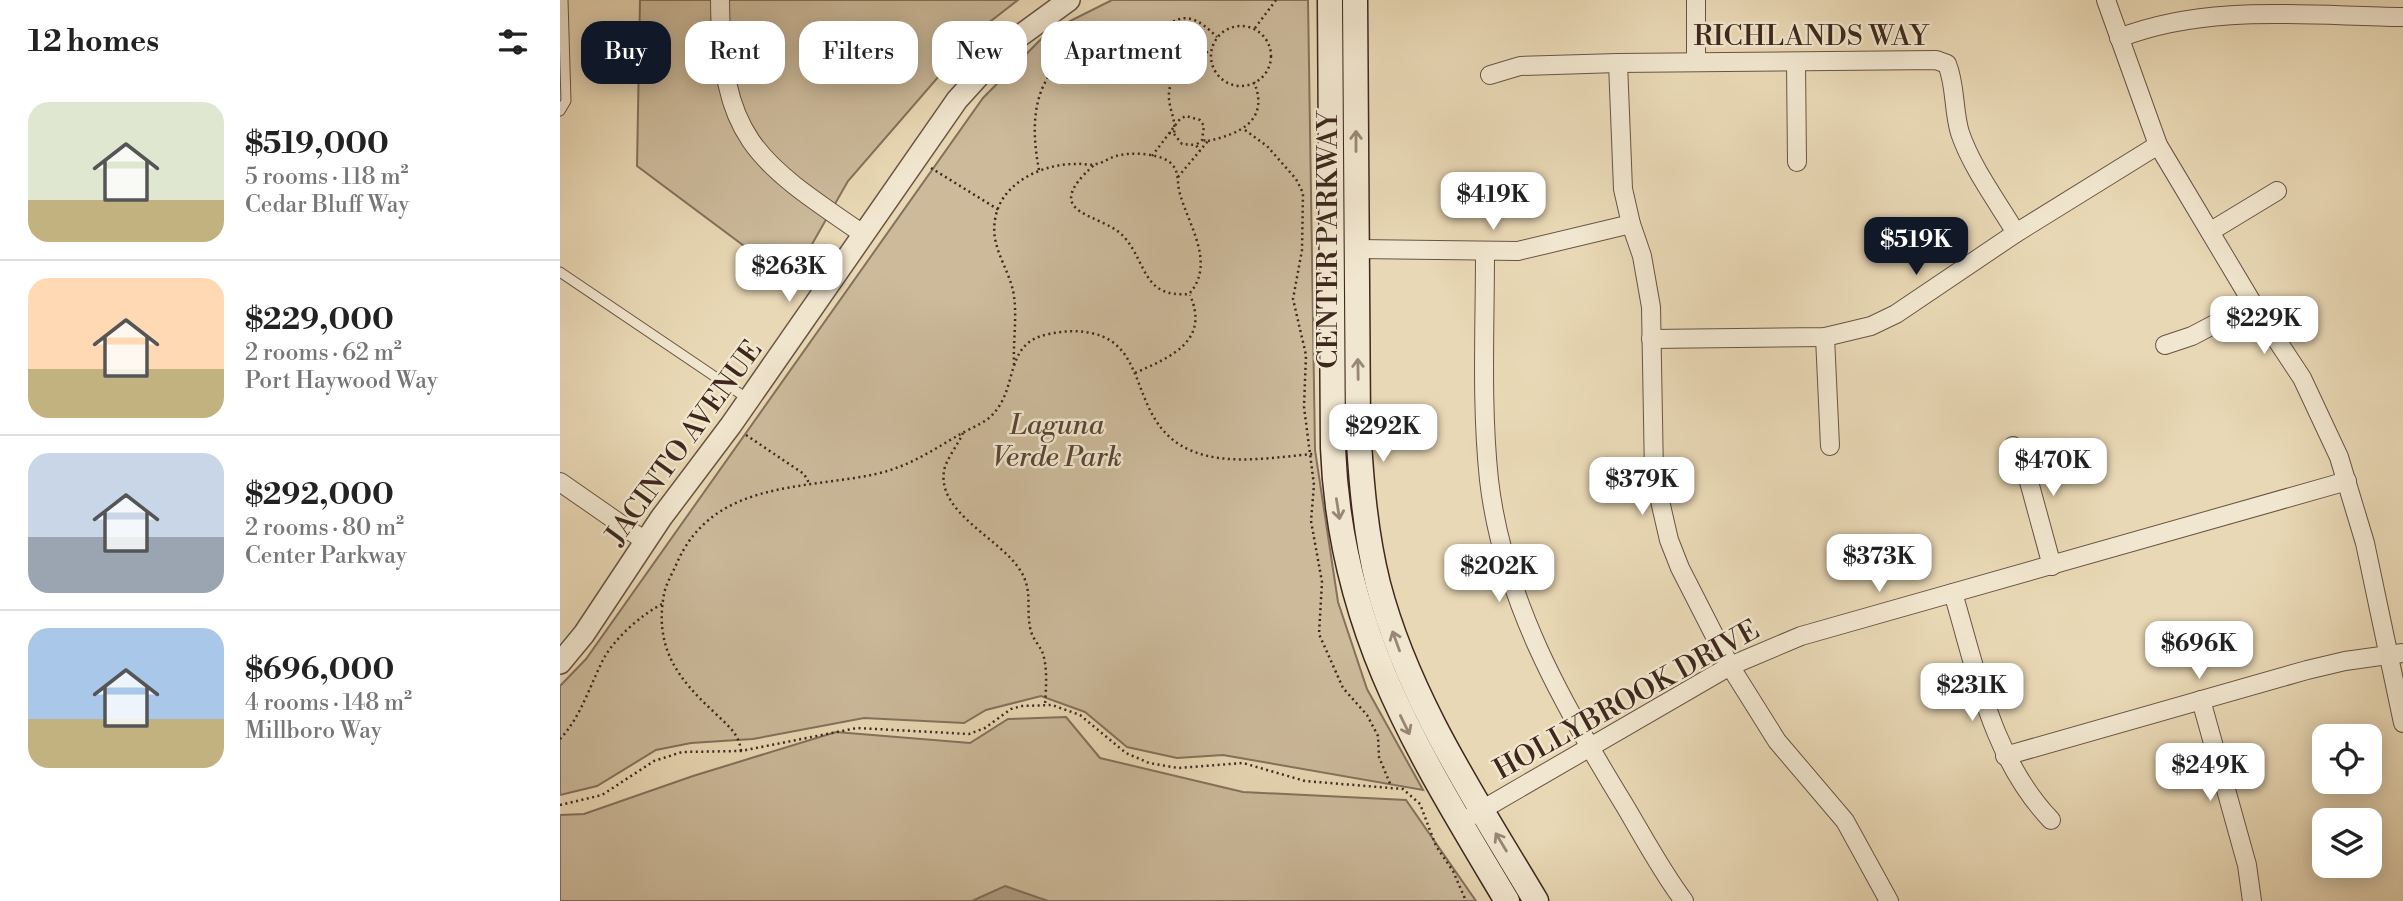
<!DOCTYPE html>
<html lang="en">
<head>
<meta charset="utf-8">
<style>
	:root { --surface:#fff; --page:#f6f6f6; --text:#222; --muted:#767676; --line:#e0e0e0; --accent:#111827 }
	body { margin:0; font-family:"Libre Bodoni",serif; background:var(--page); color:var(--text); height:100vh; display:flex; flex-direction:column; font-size:26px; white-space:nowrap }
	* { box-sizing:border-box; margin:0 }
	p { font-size:23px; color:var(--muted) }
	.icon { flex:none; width:38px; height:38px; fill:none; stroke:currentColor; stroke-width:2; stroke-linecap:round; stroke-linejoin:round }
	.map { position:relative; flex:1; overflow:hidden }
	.drawer { display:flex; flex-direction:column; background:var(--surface); width:560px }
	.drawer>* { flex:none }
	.guide { position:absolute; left:21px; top:21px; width:665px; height:63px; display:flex; gap:14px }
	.controls { position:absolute; left:1752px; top:724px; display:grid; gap:14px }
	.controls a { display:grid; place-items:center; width:70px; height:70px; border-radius:14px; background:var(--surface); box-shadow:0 4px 18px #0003; font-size:35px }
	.price { position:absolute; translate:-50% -60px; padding:0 16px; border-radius:14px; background:#fff; color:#222; font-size:23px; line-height:46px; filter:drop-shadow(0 2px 4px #0008) }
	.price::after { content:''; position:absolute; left:50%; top:42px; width:21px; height:16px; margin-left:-10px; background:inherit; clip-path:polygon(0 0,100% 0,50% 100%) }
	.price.selected { background:var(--accent); color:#fff }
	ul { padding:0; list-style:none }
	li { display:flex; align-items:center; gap:21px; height:175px; padding:0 28px }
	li+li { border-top:2px solid var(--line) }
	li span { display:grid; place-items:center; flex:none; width:196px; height:140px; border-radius:21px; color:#555 }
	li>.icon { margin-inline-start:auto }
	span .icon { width:84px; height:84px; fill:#fffc; stroke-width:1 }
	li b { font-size:30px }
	h2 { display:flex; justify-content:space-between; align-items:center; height:84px; padding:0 28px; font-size:30px }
	.pill { padding:0 24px; border-radius:21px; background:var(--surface); box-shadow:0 4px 18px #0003; font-size:24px; line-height:63px }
	.pill.selected { background:var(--accent); color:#fff }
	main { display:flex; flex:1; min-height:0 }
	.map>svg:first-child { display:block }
	.green { fill:#ccba9b; stroke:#85715c; stroke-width:2 }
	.water { fill:#af9c82; stroke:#826e5a; stroke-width:2 }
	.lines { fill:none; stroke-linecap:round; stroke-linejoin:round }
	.service-casing { stroke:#695444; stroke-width:11 }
	.minor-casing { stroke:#695444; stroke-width:20 }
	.tertiary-casing { stroke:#695444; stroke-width:24 }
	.secondary-casing { stroke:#3e281e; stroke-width:27 }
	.path { stroke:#3e281e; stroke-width:2.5; stroke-dasharray:2 3.5; stroke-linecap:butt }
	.service { stroke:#f1e6cf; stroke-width:9 }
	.minor { stroke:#f1e6cf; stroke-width:18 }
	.tertiary { stroke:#f1e6cf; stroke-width:21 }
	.secondary { stroke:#f1e6cf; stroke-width:24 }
	.oneway { stroke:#988776 }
	.labels { text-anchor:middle; stroke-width:5; stroke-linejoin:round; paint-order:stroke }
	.street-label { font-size:28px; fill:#3e281e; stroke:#f1e6cf }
	.park-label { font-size:28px; font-style:italic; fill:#5a4537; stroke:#f1e6cf }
</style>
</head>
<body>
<main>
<section class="drawer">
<h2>12 homes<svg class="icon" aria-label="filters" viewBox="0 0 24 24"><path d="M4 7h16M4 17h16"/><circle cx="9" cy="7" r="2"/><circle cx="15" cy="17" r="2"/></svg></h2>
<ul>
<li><span style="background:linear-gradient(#dfe7d0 70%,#c2b280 0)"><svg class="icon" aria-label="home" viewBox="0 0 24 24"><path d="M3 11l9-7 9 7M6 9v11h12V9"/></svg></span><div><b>$519,000</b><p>5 rooms · 118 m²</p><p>Cedar Bluff Way</p></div></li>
<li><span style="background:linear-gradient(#ffd9b3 65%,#c2b280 0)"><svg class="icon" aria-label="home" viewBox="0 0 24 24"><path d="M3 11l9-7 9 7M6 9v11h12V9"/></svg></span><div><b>$229,000</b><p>2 rooms · 62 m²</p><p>Port Haywood Way</p></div></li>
<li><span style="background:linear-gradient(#c9d6e8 60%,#9aa5b1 0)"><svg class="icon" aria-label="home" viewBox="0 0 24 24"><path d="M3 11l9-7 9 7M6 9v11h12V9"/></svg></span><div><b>$292,000</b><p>2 rooms · 80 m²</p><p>Center Parkway</p></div></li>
<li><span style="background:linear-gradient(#a9c7e8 65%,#c2b280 0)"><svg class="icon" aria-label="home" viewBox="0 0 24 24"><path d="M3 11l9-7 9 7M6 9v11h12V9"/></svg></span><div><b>$696,000</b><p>4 rooms · 148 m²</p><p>Millboro Way</p></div></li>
</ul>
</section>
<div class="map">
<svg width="1843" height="901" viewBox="0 0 1843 901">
	<rect width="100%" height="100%" fill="#e9d8b5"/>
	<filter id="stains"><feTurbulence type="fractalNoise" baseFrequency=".00286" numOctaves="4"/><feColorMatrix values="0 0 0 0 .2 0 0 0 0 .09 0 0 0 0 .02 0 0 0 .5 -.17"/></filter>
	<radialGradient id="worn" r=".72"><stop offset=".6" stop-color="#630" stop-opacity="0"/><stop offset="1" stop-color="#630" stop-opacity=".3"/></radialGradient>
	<g class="green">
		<path d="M80,0h378l-40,31 -130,150 -57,100 -154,-115z"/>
		<path d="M552,0h196l7,450 23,152 29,87 56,101 -200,-35 -46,3 -50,-11 -42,-35 -44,-16 -55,14 -22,13 -100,-5 -111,21 -62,4 -35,7 -59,36 -37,9v-109l26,-27 397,-561 65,-66z"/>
		<path d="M506,717l34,41 143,34 163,8 70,101h-916v-86l24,-1 109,-38 143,-44 134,11 38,-24z"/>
	</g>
	<path class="water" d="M445,886l43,15h-76z"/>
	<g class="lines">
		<defs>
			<g id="service">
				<path d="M0,111l6,-10 -3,-101"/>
				<path d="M0,272l188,127"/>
			</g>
			<g id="minor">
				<path d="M160,0c1,138 34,160 143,234"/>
				<path d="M1136,0v61"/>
				<path d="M1546,0l52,145 95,159 49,74 37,79 26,86 38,180"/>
				<path d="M1559,38c90,-35 189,-22 284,-21"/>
				<path d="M1236,62l1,100"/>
				<path d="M1058,63l5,126 8,35 11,32 9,51 3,168 15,65 11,28 50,98 47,75 68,80 44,80"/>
				<path d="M930,75l30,-9 98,-3 318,-3 11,4c9,22 6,46 13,69 12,35 37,68 56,100"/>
				<path d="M1651,231l66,-40"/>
				<path d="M797,249l161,2 113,-27"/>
				<path d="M925,252c0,76 -4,153 4,228 14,120 74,225 136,326 19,32 37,66 59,95"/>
				<path d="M1265,337l5,109"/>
				<path d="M1091,339l174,-2 46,-11 25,-12 120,-81 142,-88"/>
				<path d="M1605,345l27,-9 61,-32"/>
				<path d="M1453,446l15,32 24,88"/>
				<path d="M0,482l85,59"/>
				<path d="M1393,593c24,80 39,165 98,227"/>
				<path d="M1641,700l46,165 5,36"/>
				<path d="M1445,756l302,-86 38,-9 58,-8"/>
				<path d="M913,815l257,-149 71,-30 546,-155"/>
			</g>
			<path id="tertiary" d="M0,663l24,-29 77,-116 70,-93 226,-325 49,-54 63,-46"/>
			<g id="secondary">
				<path d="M770,0l3,448c7,182 84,302 174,453"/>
				<path d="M795,0l3,426c3,53 7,106 20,158 30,115 98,216 158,317"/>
			</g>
		</defs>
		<use href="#service" class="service-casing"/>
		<use href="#minor" class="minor-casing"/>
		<use href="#tertiary" class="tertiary-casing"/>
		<use href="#secondary" class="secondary-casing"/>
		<g class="path">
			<circle cx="681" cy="56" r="30"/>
			<path d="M695,28l21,-28"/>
			<path d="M685,130l22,16 29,33 7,14 -1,57 -9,49 13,56 -2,52 10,78 -3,36 11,61 -3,52 24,54 24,27 11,21 1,21 12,29"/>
			<path d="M609,133h5c2,-13 -4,-22 -5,-34 -2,-23 19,-47 42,-47"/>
			<path d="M614,134l8,10 14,1 4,6"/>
			<path d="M648,141c31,-7 62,-20 46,-59"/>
			<path d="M592,156l28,-37 6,-3 14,4 4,6 -2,14 -6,5"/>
			<path d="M371,168l68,42"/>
			<path d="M479,170c-10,-52 -6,-106 54,-125 15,-4 33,-2 48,-7 34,-11 39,-38 76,-1"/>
			<path d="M618,177l30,-36 -6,-1"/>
			<path d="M454,365c-1,-23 3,-47 0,-69 -4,-27 -24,-48 -19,-76 5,-37 47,-56 80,-56 7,-1 14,2 21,0 7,-1 13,-6 20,-8 13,-4 40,-3 52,5 13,9 8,21 12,33 9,32 36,70 9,100 -46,4 -42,-30 -64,-56 -21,-26 -89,-21 -31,-73"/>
			<path d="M575,373c36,-16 75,-32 55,-78"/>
			<path d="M403,433c-5,12 -17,26 -19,38 -7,42 57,68 76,99 13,20 6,36 10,57 1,9 8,17 12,24 6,16 4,37 3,54"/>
			<path d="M186,435l58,39 5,9"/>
			<path d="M0,739c21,-22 30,-54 44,-81 12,-21 38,-44 60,-55"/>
			<path d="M181,751c-2,-18 -14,-26 -26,-38 -37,-34 -61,-65 -51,-119 2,-10 8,-20 12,-29 36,-85 126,-75 200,-91 31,-7 54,-22 81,-38 10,-6 23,-11 32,-18 32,-28 12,-75 60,-84 14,-3 28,-4 42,-1 61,12 36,91 101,118 36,15 84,6 121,3"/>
			<path d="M0,805l42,-10 52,-34 28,-9 59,-1 116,-23 112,6 16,-6 26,-19 11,-3 30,-1 28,10 46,38 23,10 29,5 65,-5 62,18 98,8 17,15 16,42 17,25 13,30"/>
		</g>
		<use href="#service" class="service"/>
		<use href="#minor" class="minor"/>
		<use href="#tertiary" class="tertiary"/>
		<use href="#secondary" class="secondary"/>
	</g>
	<defs><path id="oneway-shaft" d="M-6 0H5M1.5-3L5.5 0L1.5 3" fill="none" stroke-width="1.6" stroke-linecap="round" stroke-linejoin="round" transform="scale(1.75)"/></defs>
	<g class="oneway">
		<use href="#oneway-shaft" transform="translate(796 141) rotate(-90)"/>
		<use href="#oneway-shaft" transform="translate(798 369) rotate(-91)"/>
		<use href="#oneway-shaft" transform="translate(778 509) rotate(81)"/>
		<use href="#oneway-shaft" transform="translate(836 641) rotate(-110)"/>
		<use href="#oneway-shaft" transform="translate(845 725) rotate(64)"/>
		<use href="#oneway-shaft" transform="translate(941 842) rotate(-121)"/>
	</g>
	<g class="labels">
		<g class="street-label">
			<text x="1251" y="45">RICHLANDS WAY</text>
			<text transform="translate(767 240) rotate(-90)" y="10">CENTER PARKWAY</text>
			<text transform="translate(123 442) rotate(-54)" y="10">JACINTO AVENUE</text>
			<text transform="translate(1066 699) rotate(-29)" y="10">HOLLYBROOK DRIVE</text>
		</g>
		<g class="park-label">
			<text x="497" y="434">Laguna<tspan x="497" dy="32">Verde Park</tspan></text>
		</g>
	</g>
	<rect width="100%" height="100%" filter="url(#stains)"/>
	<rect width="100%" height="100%" fill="url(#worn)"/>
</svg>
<div class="controls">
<a><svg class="icon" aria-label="locate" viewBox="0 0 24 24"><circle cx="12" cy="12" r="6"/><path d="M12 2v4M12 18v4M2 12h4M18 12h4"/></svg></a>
<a><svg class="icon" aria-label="layers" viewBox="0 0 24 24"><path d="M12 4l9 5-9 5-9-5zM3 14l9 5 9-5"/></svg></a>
</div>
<b class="price" style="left:933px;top:232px">$419K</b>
<b class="price selected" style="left:1356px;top:277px">$519K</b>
<b class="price" style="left:229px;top:304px">$263K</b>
<b class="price" style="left:1704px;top:356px">$229K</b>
<b class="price" style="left:823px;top:464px">$292K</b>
<b class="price" style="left:1493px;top:498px">$470K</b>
<b class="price" style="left:1082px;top:517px">$379K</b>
<b class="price" style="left:1319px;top:594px">$373K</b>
<b class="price" style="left:939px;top:604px">$202K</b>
<b class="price" style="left:1639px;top:681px">$696K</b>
<b class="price" style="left:1412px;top:723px">$231K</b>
<b class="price" style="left:1650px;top:803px">$249K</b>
<div class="guide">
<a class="pill selected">Buy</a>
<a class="pill">Rent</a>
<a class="pill">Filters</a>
<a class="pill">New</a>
<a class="pill">Apartment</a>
</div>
</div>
</main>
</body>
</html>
